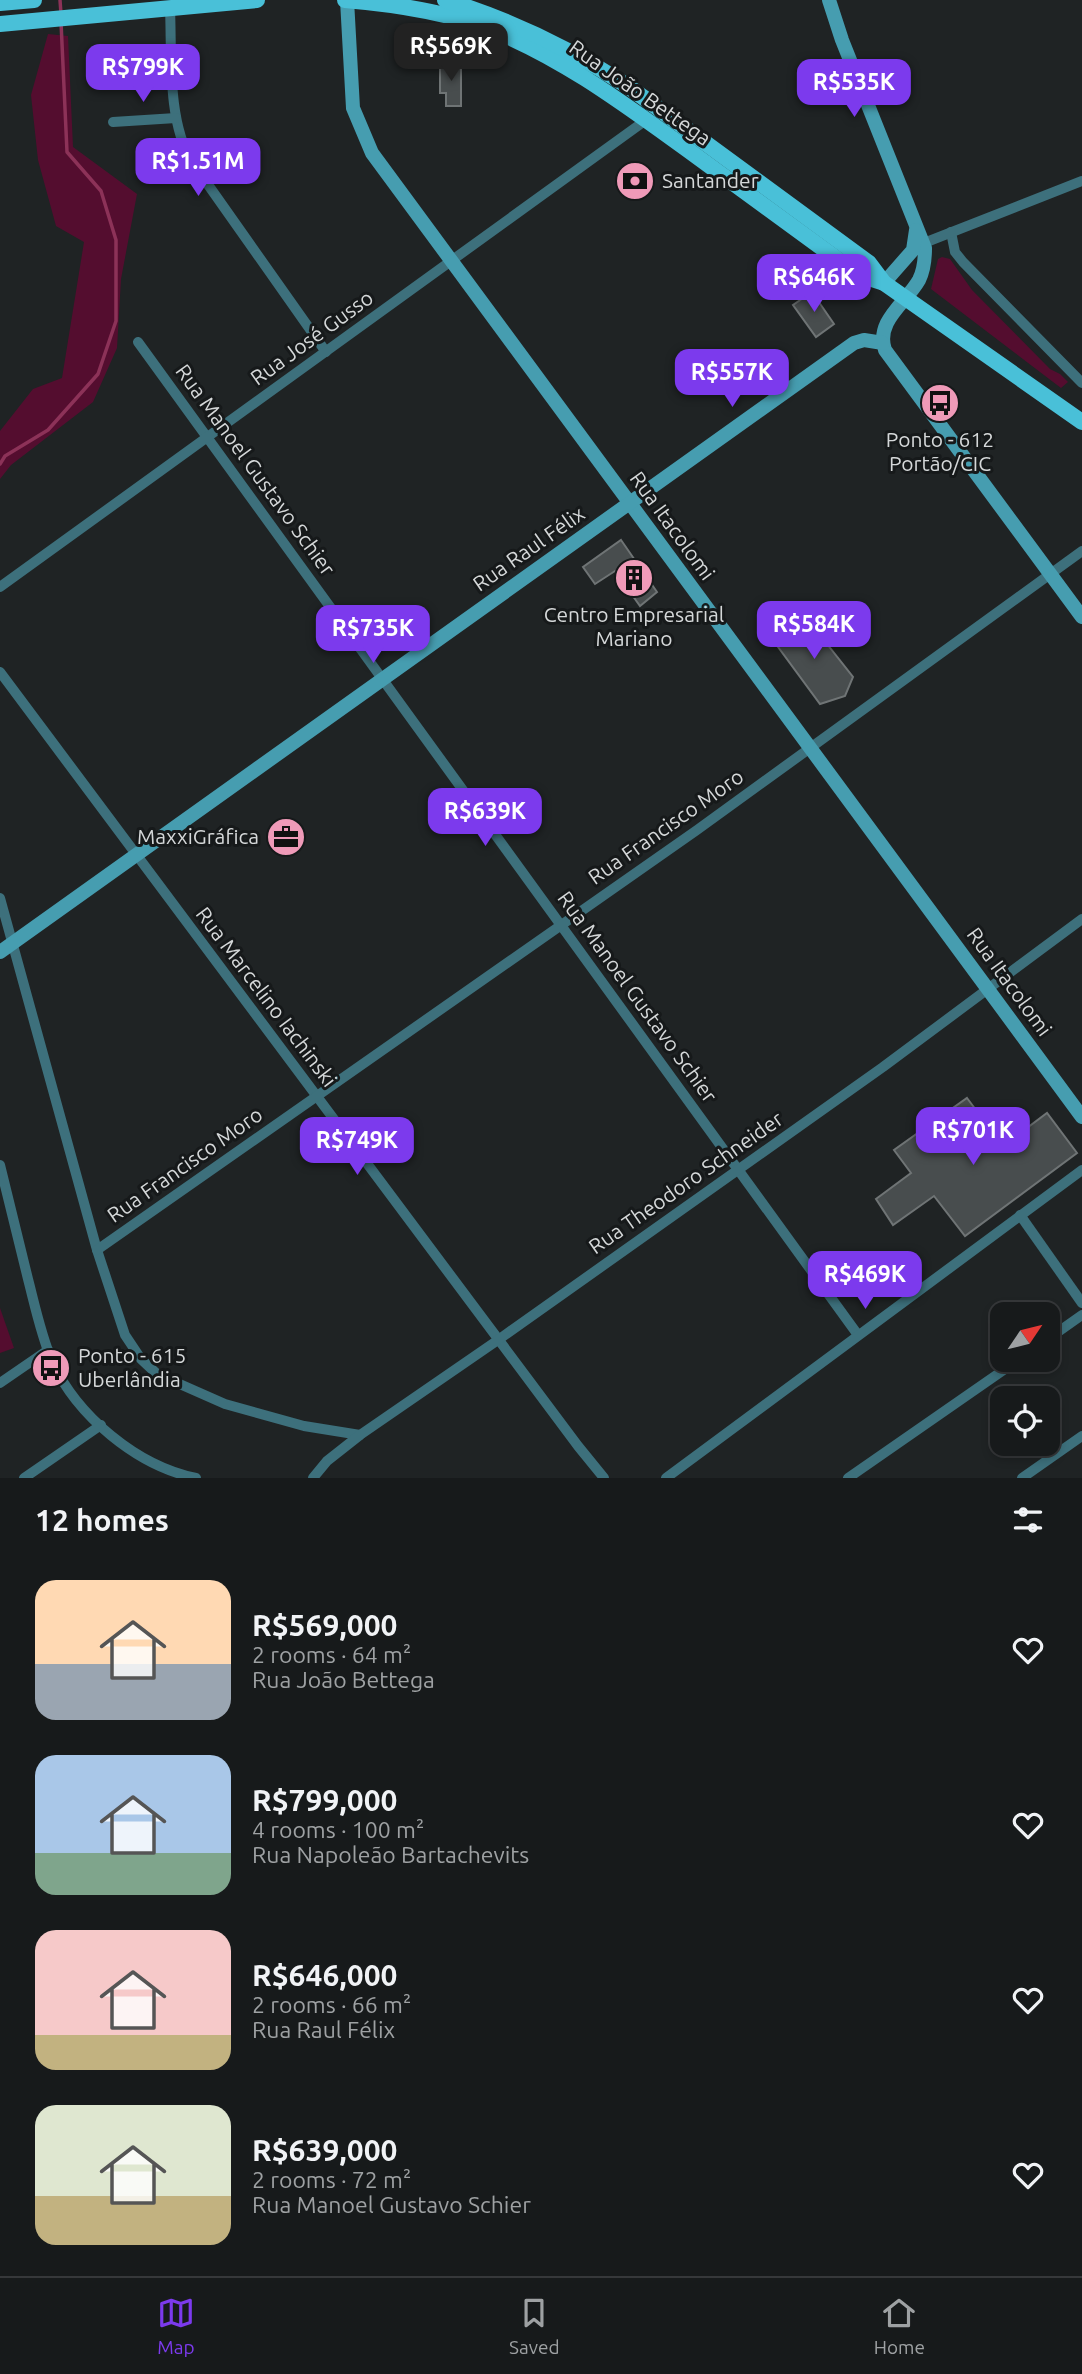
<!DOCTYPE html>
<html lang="en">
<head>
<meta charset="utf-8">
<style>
	:root { --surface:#171a1b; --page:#202324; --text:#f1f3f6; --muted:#9ea1a3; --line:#36383a; --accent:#7c3aed }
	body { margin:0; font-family:Ubuntu,sans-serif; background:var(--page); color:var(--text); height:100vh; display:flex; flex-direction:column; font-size:26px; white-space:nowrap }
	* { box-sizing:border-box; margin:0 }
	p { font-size:23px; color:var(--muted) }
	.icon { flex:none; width:38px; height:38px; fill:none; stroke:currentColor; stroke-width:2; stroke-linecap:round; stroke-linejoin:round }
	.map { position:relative; height:1478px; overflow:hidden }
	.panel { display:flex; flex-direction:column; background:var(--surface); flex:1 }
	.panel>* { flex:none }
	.needle { width:46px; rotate:55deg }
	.controls { position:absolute; left:990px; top:1302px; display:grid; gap:14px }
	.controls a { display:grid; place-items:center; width:70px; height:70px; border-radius:14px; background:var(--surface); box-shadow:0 4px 10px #0003,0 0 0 2px var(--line); font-size:35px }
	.price { position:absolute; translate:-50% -60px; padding:0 16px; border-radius:14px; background:var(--accent); color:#fff; font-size:23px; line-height:46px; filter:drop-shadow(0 2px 4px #0008) }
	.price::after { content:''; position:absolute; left:50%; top:42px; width:21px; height:16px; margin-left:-10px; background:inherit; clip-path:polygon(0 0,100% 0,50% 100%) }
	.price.current { background:#222; color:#fff }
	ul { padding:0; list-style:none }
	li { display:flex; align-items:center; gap:21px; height:175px; padding:0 35px }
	li span { display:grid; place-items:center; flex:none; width:196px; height:140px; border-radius:21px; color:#555 }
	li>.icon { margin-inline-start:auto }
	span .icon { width:84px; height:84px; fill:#fffc; stroke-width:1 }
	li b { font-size:30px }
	h2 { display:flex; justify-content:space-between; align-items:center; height:84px; padding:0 35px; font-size:30px }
	.tabs { display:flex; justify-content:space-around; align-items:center; height:98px; border-top:2px solid var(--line); background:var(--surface); font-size:19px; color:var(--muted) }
	.tabs a { display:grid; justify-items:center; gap:4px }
	.tabs .current { color:var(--accent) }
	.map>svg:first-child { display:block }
	.green { fill:#540d2f }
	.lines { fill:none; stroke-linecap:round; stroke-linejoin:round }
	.stream { stroke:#8c3258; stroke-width:3.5 }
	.building { fill:#484d4e; stroke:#6f7475; stroke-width:2 }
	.street { stroke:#3d707c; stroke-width:10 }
	.secondary { stroke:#469db0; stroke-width:14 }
	.primary { stroke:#49c0d8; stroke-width:16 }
	.labels { text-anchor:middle; stroke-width:6; stroke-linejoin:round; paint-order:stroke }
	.street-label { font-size:21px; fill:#d5d8d9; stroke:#16191a }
	.poi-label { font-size:21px; fill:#d5d8d9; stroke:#16191a; text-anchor:start }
</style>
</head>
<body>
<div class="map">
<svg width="1082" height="1478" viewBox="0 0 1082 1478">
	<rect width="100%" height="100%" fill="#1f2324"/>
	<g class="green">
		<path d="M48,34l20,2 5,111 64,47 -16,85 -4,69 -24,54 -82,63 -11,14v-48l33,-42 29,-11 22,-136 -28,-16 -18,-66 -7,-65z"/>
		<path d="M942,257l8,2 22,31 78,79 10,5 8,8 -7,6 -130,-99 7,-30z"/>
		<path d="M0,1308l14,40 -14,5z"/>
	</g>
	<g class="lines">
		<g class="stream">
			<path d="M60,0l1,14"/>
			<path d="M0,464l5,-8 43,-26 50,-56 18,-53v-81l-15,-49 -34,-39 -6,-130"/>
		</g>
	</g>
	<g class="building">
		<rect x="420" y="46" width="16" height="22"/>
		<path d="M440,63h21v43h-15v-13h-6z"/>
		<path d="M812,292l22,32 -18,13 -23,-32z"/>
		<path d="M621,540l36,52 -17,14 -25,-35 -20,13 -12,-17z"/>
		<path d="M801,611l52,66 -8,19 -25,8 -50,-68 23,-8z"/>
		<path d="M967,1098l36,48 44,-33 30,40 -112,83 -31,-40 -41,29 -17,-26 35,-26 -17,-23z"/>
	</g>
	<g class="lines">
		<g class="street">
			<path d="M170,8c2,48 -3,113 22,154l134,190"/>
			<path d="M113,122l63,-4"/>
			<path d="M951,232l4,20 8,10 119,121"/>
			<path d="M924,243l158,-62"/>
			<path d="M138,342l720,993"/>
			<path d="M0,587l646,-467"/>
			<path d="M0,672l578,774 26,32"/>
			<path d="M0,898l97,352 28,85 16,24 16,15 68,30 79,22 56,9"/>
			<path d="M0,1165c9,38 19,76 28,114 7,27 13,56 24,82 25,55 85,105 144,117"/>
			<path d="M1020,1215l62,88"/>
			<path d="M97,1250l600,-420 385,-279"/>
			<path d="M1048,1339l34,-24"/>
			<path d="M0,1383l48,-33"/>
			<path d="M24,1478l77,-53"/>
			<path d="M313,1478l14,-17 33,-26 138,-95 385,-273 199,-148"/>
			<path d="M666,1478l416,-308"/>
			<path d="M848,1478l170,-118"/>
			<path d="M1022,1478l60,-42"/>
		</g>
		<g class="secondary">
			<path d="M347,0l6,108 19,45 710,964"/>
			<path d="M829,0l13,40 83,208c0,11 -1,22 -6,32 -13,23 -44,41 -34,70l197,267"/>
			<path d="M884,283l29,-33 3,-20"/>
			<path d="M0,952l854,-609 10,-3 19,3"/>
		</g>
		<g class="primary">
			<path d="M345,0c48,4 99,11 145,29 73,29 134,75 198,121 57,42 114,84 171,125l25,8"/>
			<path d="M445,0c66,20 126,49 184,87l240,176 15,20 198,139"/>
			<path d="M0,3l34,-3"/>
			<path d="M0,24l257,-24"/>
		</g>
	</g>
	<defs>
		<symbol id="bank-disc" viewBox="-11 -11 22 22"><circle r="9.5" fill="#ef9ab8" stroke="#16191a"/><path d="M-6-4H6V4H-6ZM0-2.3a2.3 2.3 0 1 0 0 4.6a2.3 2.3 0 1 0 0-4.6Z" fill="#111"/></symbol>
		<symbol id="bus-disc" viewBox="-11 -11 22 22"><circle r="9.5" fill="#ef9ab8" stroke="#16191a"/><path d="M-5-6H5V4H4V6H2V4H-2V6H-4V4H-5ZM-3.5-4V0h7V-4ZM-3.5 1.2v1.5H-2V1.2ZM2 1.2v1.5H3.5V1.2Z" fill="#111"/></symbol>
		<symbol id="building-disc" viewBox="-11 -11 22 22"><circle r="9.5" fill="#ef9ab8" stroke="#16191a"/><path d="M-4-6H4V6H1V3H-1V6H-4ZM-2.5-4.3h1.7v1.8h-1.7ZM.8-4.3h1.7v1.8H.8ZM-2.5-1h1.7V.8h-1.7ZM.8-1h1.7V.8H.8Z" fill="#111"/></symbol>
		<symbol id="office-disc" viewBox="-11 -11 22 22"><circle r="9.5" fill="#ef9ab8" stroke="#16191a"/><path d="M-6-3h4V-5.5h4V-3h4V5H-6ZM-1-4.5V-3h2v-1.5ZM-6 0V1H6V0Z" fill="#111"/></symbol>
	</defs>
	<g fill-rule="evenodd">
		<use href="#bank-disc" x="613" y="159" width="44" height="44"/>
		<use href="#bus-disc" x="918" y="381" width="44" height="44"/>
		<use href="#building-disc" x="612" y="556" width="44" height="44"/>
		<use href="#office-disc" x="264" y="815" width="44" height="44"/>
		<use href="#bus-disc" x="29" y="1346" width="44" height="44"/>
	</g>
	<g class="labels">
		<g class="street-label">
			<text transform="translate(640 93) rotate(35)" y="7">Rua João Bettega</text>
			<text transform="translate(312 338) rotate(-36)" y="7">Rua José Gusso</text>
			<text transform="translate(255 470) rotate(54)" y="7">Rua Manoel Gustavo Schier</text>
			<text transform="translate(672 526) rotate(54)" y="7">Rua Itacolomi</text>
			<text transform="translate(529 549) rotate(-35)" y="7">Rua Raul Félix</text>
			<text transform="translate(666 827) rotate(-35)" y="7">Rua Francisco Moro</text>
			<text transform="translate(1009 982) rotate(54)" y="7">Rua Itacolomi</text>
			<text transform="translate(266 997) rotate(53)" y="7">Rua Marcelino Iachinski</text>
			<text transform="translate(637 997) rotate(54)" y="7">Rua Manoel Gustavo Schier</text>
			<text transform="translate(185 1165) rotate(-35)" y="7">Rua Francisco Moro</text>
			<text transform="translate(686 1183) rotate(-35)" y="7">Rua Theodoro Schneider</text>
		</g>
		<g class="poi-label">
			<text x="662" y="188">Santander</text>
			<text x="940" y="447" text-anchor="middle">Ponto - 612<tspan x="940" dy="24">Portão/CIC</tspan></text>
			<text x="634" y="622" text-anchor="middle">Centro Empresarial<tspan x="634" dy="24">Mariano</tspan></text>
			<text x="259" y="844" text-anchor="end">MaxxiGráfica</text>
			<text x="78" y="1363">Ponto - 615<tspan x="78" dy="24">Uberlândia</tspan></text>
		</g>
	</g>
</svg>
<div class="controls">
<a><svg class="needle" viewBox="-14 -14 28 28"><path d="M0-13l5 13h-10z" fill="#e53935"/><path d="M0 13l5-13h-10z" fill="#9ea1a3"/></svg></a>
<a><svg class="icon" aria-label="locate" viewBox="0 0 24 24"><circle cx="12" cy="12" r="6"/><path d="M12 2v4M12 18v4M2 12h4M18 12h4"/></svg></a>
</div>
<b class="price current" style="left:451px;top:83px">R$569K</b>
<b class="price" style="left:143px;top:104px">R$799K</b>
<b class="price" style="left:854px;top:119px">R$535K</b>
<b class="price" style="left:198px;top:198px">R$1.51M</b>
<b class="price" style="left:814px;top:314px">R$646K</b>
<b class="price" style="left:732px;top:409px">R$557K</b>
<b class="price" style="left:814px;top:661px">R$584K</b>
<b class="price" style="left:373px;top:665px">R$735K</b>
<b class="price" style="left:485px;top:848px">R$639K</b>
<b class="price" style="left:973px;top:1167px">R$701K</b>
<b class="price" style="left:357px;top:1177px">R$749K</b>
<b class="price" style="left:865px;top:1311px">R$469K</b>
</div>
<section class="panel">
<h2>12 homes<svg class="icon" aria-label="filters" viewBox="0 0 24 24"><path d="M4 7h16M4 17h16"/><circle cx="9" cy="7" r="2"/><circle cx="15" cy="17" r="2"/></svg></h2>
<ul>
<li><span style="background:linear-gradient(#ffd9b3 60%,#9aa5b1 0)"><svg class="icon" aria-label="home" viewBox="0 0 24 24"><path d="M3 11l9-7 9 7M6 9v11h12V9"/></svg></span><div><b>R$569,000</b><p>2 rooms · 64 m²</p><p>Rua João Bettega</p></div><svg class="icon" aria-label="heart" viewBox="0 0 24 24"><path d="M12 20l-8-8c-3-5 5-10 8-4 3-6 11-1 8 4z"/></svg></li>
<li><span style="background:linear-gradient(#a9c7e8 70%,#7fa58c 0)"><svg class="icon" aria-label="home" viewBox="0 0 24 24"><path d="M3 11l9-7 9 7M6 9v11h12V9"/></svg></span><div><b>R$799,000</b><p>4 rooms · 100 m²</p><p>Rua Napoleão Bartachevits</p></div><svg class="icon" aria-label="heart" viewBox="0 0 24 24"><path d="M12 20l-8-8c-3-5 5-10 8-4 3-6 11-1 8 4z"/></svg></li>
<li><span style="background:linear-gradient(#f6c9c9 75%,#c2b280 0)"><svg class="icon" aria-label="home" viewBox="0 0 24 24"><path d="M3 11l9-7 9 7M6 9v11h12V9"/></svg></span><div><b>R$646,000</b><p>2 rooms · 66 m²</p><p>Rua Raul Félix</p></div><svg class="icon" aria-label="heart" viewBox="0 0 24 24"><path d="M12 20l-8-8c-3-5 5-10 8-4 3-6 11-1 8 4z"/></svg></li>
<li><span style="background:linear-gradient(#dfe7d0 65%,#c2b280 0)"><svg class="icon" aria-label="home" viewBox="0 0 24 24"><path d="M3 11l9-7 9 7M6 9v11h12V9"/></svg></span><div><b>R$639,000</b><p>2 rooms · 72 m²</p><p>Rua Manoel Gustavo Schier</p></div><svg class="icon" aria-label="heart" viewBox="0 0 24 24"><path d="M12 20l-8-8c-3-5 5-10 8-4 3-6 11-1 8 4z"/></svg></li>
</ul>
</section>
<nav class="tabs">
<a class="current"><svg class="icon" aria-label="map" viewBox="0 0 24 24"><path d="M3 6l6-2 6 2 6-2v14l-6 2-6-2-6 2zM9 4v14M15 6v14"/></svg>Map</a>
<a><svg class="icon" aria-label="saved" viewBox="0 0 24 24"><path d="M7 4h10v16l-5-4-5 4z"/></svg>Saved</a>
<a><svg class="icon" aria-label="home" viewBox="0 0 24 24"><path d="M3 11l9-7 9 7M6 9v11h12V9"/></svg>Home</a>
</nav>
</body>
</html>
